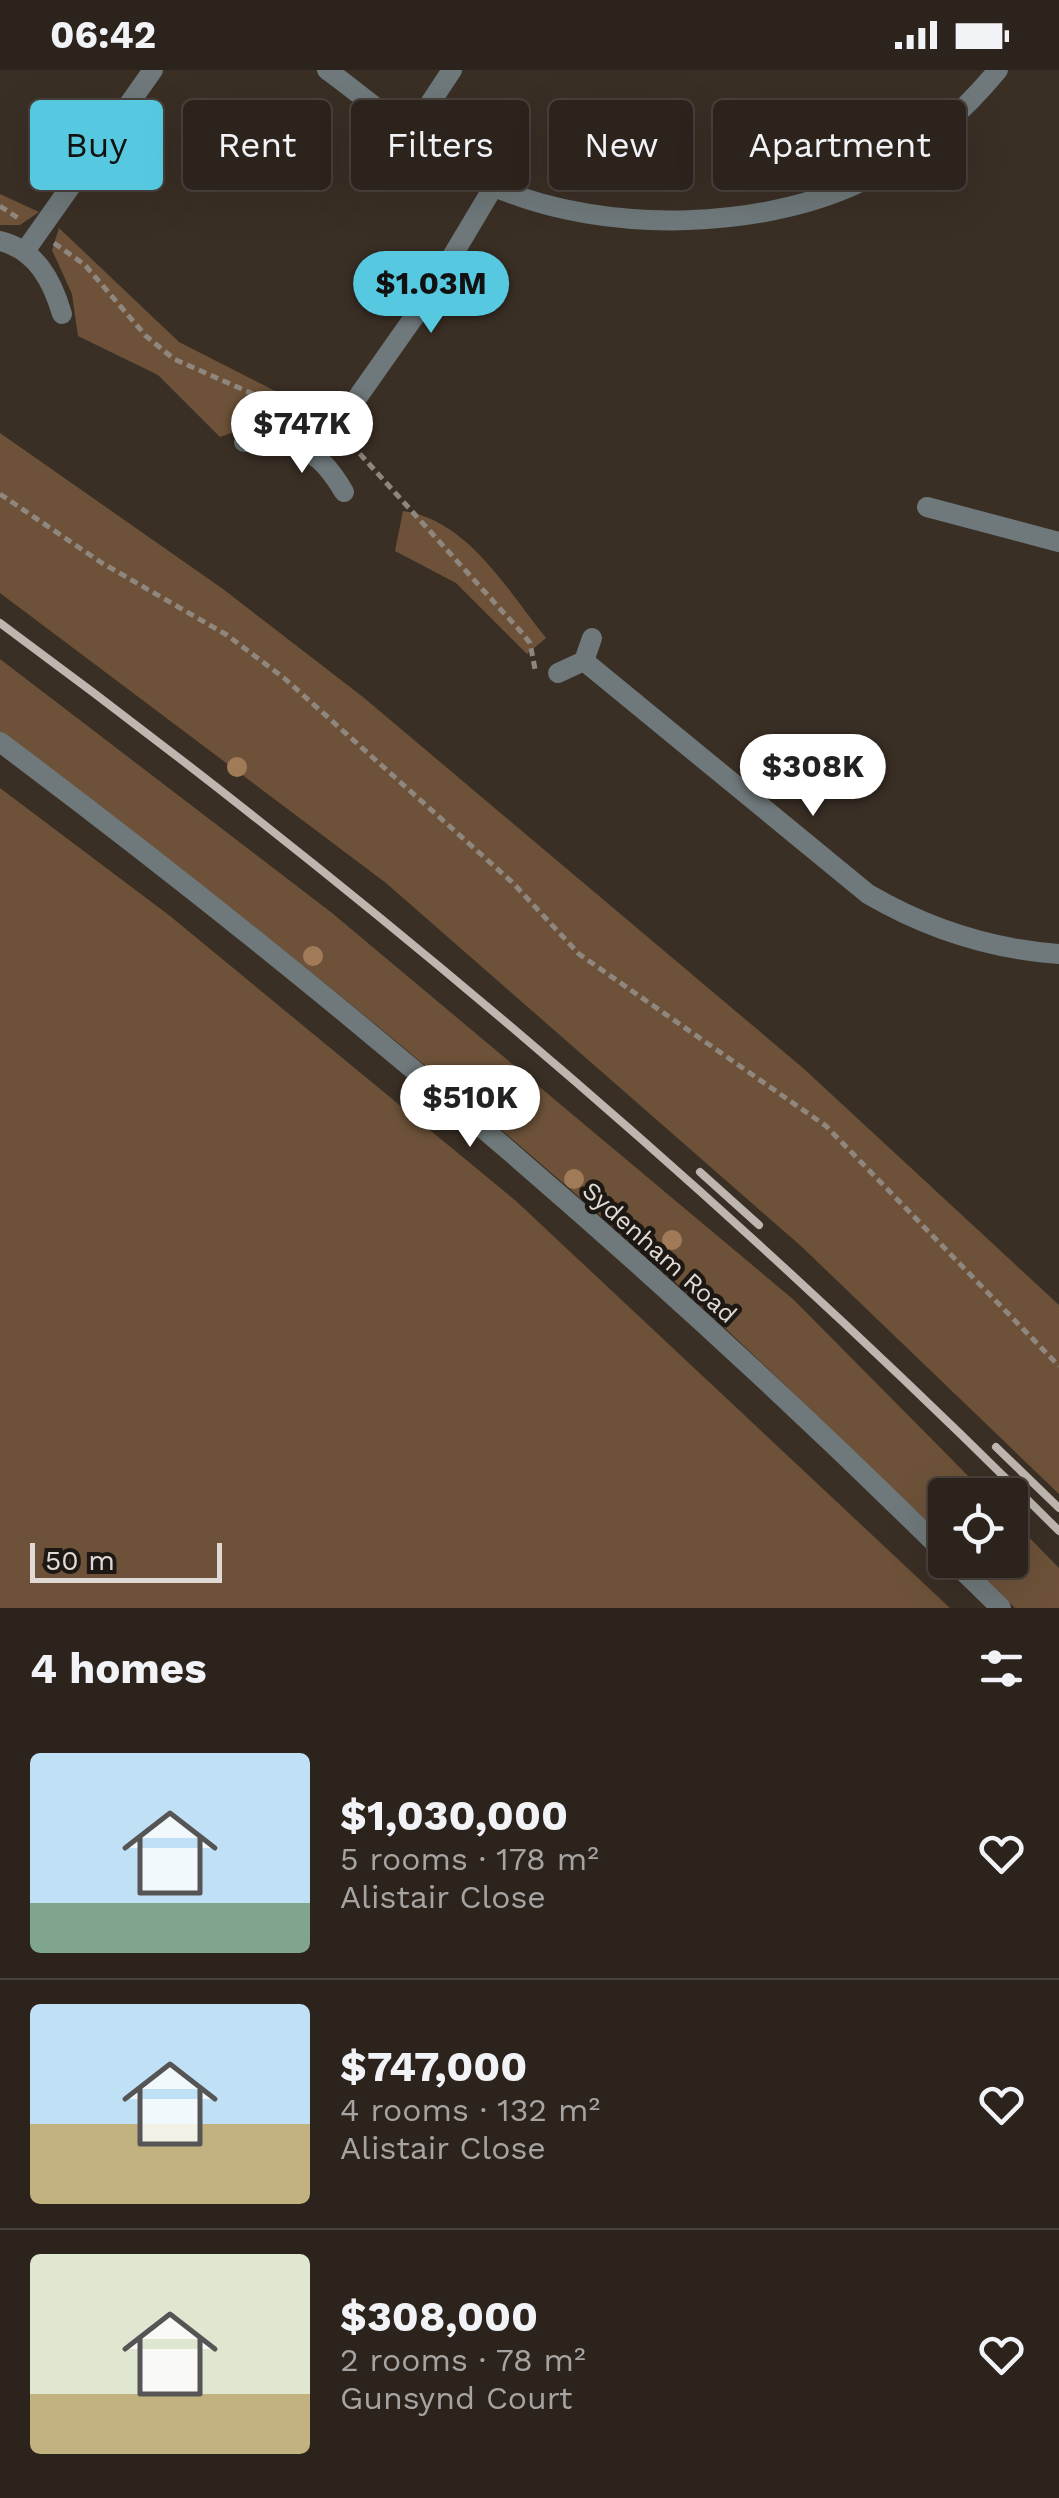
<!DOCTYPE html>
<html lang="en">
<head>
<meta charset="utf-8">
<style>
	:root { --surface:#2c231c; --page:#342b25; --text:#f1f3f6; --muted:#a6a4a3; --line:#48403b; --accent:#56c9e0 }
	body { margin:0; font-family:"Work Sans",sans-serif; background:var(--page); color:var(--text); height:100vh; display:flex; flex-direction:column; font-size:38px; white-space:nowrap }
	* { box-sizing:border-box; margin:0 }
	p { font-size:32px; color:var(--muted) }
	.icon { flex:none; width:55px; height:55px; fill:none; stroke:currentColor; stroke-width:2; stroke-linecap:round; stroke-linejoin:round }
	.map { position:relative; height:1538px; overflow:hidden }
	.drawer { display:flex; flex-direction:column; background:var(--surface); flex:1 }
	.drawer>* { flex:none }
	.hud { position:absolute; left:30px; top:30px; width:1000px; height:90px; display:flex; gap:20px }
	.controls { position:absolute; left:928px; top:1408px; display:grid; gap:20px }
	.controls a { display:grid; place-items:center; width:100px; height:100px; border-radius:10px; background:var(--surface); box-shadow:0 10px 40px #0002,0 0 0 2px var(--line); font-size:50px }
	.scale { position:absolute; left:30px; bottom:25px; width:192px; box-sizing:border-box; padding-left:10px; border:5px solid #e1dad4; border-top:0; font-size:28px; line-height:35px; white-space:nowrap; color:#e1dad4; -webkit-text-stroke:8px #1d1814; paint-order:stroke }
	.price { position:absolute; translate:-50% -85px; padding:0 22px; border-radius:35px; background:#fff; color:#222; font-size:32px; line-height:65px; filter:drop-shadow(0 2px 5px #0008) }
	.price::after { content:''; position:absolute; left:50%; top:60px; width:30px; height:22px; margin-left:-15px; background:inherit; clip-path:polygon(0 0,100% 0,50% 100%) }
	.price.on { background:var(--accent); color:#111 }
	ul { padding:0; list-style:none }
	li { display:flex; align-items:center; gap:30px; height:250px; padding:0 30px }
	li+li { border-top:2px solid var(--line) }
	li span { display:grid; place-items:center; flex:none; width:280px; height:200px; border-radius:10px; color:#555 }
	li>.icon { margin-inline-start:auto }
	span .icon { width:120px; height:120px; fill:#fffc; stroke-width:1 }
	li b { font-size:42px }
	h2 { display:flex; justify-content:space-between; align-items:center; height:120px; padding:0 30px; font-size:42px }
	.pill { padding:0 35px; border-radius:10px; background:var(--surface); box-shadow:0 10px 40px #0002,0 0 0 2px var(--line); font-size:35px; line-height:90px }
	.pill.on { background:var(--accent); color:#111 }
	.status { display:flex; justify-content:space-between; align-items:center; height:70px; padding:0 50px; background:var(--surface); direction:ltr }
	.status svg { height:28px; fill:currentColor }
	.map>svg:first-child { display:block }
	.green { fill:#6d5239 }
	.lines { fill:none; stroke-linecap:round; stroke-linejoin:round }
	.path { stroke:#8f867e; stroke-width:5; stroke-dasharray:8 5; stroke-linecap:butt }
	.street { stroke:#6f787a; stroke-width:20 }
	.rail { stroke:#beb6af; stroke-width:8 }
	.tree { fill:#a17b58 }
	.labels { text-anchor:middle; stroke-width:9; stroke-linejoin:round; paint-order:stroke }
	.street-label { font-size:25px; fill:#e1dad4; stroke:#1d1814 }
</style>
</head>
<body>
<div class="status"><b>06:42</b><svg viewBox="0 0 49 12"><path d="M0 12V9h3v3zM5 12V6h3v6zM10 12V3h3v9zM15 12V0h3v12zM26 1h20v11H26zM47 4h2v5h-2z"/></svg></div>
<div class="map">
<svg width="1059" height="1538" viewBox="0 0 1059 1538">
	<rect width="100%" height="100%" fill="#3a2f25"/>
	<g class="green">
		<path d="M0,124l39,18 -19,13h-20z"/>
		<path d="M59,158l120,114 149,76c-19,19 -35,10 -59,7l-1,5h-28l-20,7 -62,-62 -80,-39 -6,-42 -20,-44z"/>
		<path d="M0,363l223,156 140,108 440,371 256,237v189l-258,-248 -415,-363 -386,-290z"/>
		<path d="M403,441c65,9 104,79 143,127l-19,16 -71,-71 -61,-32z"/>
		<path d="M0,589l332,254 462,387 193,195h-42v45c-100,-95 -198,-195 -302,-287 -206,-182 -419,-358 -643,-517z"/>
		<path d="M0,718l170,128 346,285 434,407h-950z"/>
		<path d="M1010,1448l49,50v40h-44l-50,-48h45z"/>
	</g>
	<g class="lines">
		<g class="path">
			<path d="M0,136l21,14"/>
			<path d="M54,173l31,22 61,71 28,23 142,63"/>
			<path d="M351,374l172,190 7,9 5,26"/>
			<path d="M0,424l102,69 125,72 57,43 229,205 66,71 247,172 233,240"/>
		</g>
		<g class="street">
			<path d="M327,0c54,39 107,90 168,117 109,48 278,45 383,-14 45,-26 87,-63 120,-103"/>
			<path d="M411,62l41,-62"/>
			<path d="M0,171c36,9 52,39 62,73"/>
			<path d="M25,181l128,-181"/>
			<path d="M244,372c52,2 72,2 100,50"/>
			<path d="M317,385l109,-155 68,-114"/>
			<path d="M927,437l132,35"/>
			<path d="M584,591l284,233c60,35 121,55 191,60"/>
			<path d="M558,603l26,-12 8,-23"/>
			<path d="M0,672c332,249 649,518 945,811"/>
			<path d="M952,1490l49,48"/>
		</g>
		<g class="rail">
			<path d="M0,553c375,276 730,579 1059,908"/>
			<path d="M700,1102l59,53"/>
			<path d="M996,1377l63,61"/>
		</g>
	</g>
	<g class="tree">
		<circle cx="237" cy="697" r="10"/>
		<circle cx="313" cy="886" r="10"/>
		<circle cx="574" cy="1109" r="10"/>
		<circle cx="672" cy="1170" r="10"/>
	</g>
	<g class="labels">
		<g class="street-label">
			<text transform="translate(660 1182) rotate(42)" y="9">Sydenham Road</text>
		</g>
	</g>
</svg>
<div class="controls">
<a><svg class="icon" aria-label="locate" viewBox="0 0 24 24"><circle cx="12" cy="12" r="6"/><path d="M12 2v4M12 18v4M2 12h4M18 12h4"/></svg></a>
</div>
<div class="scale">50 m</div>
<b class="price on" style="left:431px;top:266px">$1.03M</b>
<b class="price" style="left:302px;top:406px">$747K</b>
<b class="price" style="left:813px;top:749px">$308K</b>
<b class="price" style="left:470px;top:1080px">$510K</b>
<div class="hud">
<a class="pill on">Buy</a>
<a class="pill">Rent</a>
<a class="pill">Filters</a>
<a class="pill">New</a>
<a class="pill">Apartment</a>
</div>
</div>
<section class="drawer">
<h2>4 homes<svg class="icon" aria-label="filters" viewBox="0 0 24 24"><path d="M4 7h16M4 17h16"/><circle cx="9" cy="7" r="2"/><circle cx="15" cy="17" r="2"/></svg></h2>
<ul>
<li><span style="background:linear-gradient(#bfe0f5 75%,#7fa58c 0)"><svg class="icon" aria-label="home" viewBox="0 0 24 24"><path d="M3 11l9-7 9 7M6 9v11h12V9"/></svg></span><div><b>$1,030,000</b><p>5 rooms · 178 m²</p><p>Alistair Close</p></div><svg class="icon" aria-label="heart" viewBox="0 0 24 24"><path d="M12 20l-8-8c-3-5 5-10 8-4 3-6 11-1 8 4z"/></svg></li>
<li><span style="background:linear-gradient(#bfe0f5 60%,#c2b280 0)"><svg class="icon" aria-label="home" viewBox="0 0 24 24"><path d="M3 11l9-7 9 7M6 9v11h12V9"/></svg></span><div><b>$747,000</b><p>4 rooms · 132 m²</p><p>Alistair Close</p></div><svg class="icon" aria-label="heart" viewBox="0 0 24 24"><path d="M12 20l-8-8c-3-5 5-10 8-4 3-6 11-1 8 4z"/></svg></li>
<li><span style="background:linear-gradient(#dfe7d0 70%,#c2b280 0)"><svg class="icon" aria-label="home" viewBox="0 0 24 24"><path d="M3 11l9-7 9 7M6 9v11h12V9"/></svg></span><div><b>$308,000</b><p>2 rooms · 78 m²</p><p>Gunsynd Court</p></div><svg class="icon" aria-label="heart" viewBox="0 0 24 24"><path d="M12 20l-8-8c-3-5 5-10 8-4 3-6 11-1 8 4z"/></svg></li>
</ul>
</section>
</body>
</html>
